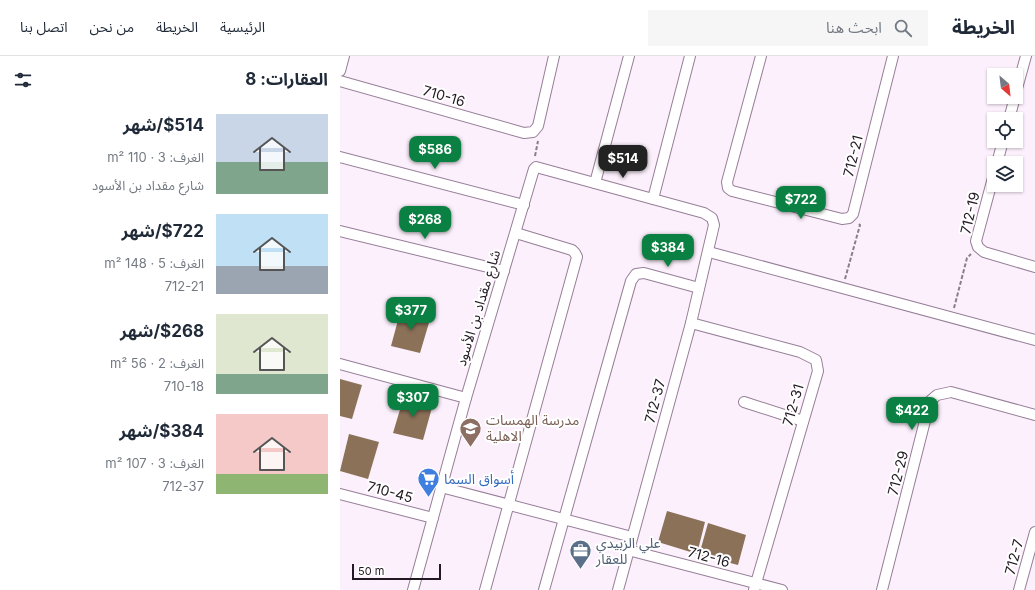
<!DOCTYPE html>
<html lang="ar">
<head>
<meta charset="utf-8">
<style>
	:root { --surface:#fff; --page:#f6f6f7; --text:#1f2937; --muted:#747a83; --line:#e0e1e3; --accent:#0b8043 }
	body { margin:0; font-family:Inter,"Noto Sans Arabic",sans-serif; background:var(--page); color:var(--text); direction:rtl; height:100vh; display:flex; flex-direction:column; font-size:15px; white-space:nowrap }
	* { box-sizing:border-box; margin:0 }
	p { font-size:13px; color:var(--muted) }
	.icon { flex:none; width:22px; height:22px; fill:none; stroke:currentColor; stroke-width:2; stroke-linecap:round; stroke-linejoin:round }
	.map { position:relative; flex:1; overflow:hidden; direction:ltr }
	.drawer { display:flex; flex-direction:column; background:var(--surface); width:340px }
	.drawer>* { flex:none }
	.needle { width:26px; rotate:152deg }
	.fabs { position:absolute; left:647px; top:12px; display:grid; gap:8px }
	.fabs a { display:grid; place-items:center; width:36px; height:36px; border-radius:0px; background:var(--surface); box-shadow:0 1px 3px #0004; font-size:20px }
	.scale { position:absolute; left:12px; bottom:10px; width:89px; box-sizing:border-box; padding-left:4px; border:2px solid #231923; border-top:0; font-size:11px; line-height:14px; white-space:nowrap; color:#231923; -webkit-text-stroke:3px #fff; paint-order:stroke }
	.price { position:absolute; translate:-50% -34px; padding:0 9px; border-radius:8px; background:var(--accent); color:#fff; font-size:13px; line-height:26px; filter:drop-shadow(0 1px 2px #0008) }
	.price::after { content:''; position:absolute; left:50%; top:24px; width:12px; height:9px; margin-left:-6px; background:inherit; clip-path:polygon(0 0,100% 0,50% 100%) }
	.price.current { background:#222; color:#fff }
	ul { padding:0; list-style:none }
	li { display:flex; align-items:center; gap:12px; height:100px; padding:0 12px }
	li span { display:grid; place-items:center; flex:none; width:112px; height:80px; border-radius:0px; color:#555 }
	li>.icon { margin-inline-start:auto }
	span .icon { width:48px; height:48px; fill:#fffc; stroke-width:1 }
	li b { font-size:17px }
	h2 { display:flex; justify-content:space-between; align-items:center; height:48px; padding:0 12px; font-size:17px }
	header { display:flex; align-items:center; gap:24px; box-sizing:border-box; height:56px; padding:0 20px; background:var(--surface); border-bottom:1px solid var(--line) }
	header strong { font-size:19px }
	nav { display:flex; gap:22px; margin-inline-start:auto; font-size:14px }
	.search { width:280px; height:36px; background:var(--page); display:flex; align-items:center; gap:10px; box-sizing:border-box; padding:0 14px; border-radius:0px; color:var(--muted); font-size:15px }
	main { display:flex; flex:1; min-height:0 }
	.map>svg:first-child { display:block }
	.building { fill:#8b7158 }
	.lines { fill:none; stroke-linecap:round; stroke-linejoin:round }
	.street-casing { stroke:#977e99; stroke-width:12 }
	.path { stroke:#897e89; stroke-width:2; stroke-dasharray:4 2; stroke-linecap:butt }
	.street { stroke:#fff; stroke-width:10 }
	.labels { text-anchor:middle; stroke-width:4; stroke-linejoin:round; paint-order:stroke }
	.street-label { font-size:14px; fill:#231923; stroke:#fff }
	.education-label { font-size:14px; fill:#785e54; stroke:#fff; text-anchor:start }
	.shop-label { font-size:14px; fill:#366cbe; stroke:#fff; text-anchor:start }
	.service-label { font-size:14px; fill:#4e5e75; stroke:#fff; text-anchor:start }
</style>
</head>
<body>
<header>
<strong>الخريطة</strong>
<div class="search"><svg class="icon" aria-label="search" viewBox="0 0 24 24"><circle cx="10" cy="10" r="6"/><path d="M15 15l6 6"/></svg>ابحث هنا</div>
<nav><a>الرئيسية</a><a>الخريطة</a><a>من نحن</a><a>اتصل بنا</a></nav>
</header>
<main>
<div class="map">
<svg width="695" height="534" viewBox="0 0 695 534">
	<rect width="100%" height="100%" fill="#fcf0fc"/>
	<g class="building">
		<path d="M61,253l30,7 -11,37 -29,-7z"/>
		<path d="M0,323l22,6 -10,34 -12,-3z"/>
		<path d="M64,340l29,8 -10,36 -30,-7z"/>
		<path d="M9,378l30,8 -11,37 -28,-8z"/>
		<path d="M327,455l38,11 -8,32 -39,-12z"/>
		<path d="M368,467l38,12 -8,30 -39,-10z"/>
	</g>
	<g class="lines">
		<defs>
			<g id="street">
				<path d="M421,0l-34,126 1,6 4,3 110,28 7,-1 4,-4 40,-158"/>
				<path d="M0,15l4,-15"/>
				<path d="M0,25l184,52 9,-1 5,-6 16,-70"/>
				<path d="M676,36l10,-36"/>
				<path d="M669,63l6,-22"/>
				<path d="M0,101l184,48"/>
				<path d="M657,107l6,-22"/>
				<path d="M654,118l-18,67 2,6 6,5 51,15"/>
				<path d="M255,127l34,-127"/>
				<path d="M313,143l37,-143"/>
				<path d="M0,175l164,40"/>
				<path d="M369,196l326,88"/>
				<path d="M351,267l109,29 16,8 2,11 -64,219"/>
				<path d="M0,308l126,34"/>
				<path d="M404,346l59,19"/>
				<path d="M101,431l191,50"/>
				<path d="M0,438l93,24"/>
				<path d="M288,494l154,40"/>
				<path d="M73,534l53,-192 68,-229 2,-2 168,46 8,5 2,7 -23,98 -73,267"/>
				<path d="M145,534l92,-333 -2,-4 -3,-3 -56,-17"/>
				<path d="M204,534l87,-309 5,-7 8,-1 55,15"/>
				<path d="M542,534l48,-189 7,-6 14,-3 84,23"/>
				<path d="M679,534l16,-58"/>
			</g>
		</defs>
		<use href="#street" class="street-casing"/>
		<g class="path">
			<path d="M195,100l3,-15"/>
			<path d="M505,223l15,-54 -1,-1"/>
			<path d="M614,252l13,-50 4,-4"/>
		</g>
		<use href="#street" class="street"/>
	</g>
	<defs>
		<symbol id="school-pin" viewBox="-11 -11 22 30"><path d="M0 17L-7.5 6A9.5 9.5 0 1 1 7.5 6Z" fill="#8d6e63" stroke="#fff"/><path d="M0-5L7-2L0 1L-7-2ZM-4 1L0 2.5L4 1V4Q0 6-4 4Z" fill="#fff"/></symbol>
		<symbol id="supermarket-pin" viewBox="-11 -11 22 30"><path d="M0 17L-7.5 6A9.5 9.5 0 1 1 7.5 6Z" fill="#3f7fe0" stroke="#fff"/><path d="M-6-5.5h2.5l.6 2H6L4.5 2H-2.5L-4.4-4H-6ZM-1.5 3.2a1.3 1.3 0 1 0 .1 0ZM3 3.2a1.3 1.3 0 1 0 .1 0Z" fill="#fff"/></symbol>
		<symbol id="office-pin" viewBox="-11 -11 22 30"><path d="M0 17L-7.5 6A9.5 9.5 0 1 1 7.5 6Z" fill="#5c6f8a" stroke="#fff"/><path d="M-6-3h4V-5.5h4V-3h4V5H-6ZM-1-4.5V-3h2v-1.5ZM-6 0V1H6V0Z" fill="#fff"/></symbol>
	</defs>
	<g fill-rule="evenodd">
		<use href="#school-pin" x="118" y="360" width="25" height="34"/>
		<use href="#supermarket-pin" x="76" y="410" width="25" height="34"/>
		<use href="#office-pin" x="228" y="482" width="25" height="34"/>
	</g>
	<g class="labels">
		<g class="street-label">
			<text transform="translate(104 40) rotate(16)" y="5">710-16</text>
			<text transform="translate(513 100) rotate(-76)" y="5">712-21</text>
			<text transform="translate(630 157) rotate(-77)" y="5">712-19</text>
			<text transform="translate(138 252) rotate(-73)" y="5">شارع مقداد بن الأسود</text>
			<text transform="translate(315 345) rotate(-75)" y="5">712-37</text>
			<text transform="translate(453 349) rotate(-74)" y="5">712-31</text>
			<text transform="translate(558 417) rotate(-76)" y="5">712-29</text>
			<text transform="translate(50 436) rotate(15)" y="5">710-45</text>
			<text transform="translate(369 501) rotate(15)" y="5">712-16</text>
			<text transform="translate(674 501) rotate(-75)" y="5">712-7</text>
		</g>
		<g class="education-label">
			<text x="146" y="369">مدرسة الهمسات<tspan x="146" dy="16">الاهلية</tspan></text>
		</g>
		<g class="shop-label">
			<text x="104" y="428">أسواق السما</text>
		</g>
		<g class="service-label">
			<text x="256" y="492">علي الزبيدي<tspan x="256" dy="16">للعقار</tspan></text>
		</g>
	</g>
</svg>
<div class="fabs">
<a><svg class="needle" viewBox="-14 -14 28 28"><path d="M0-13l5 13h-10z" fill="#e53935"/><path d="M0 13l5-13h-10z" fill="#747a83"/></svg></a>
<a><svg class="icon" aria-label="locate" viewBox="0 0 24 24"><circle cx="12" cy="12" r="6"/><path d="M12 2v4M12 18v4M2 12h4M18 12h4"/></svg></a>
<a><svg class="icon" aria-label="layers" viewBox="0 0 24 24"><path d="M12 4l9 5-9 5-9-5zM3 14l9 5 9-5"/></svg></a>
</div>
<div class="scale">50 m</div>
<b class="price" style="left:95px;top:114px">$586</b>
<b class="price current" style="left:283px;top:123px">$514</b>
<b class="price" style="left:461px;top:164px">$722</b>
<b class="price" style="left:85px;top:184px">$268</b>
<b class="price" style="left:328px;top:212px">$384</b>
<b class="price" style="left:71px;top:275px">$377</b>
<b class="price" style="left:73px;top:362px">$307</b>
<b class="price" style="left:572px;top:375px">$422</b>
</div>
<section class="drawer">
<h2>العقارات: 8<svg class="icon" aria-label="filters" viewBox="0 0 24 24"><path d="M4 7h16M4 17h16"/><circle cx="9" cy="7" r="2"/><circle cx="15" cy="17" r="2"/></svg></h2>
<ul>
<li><span style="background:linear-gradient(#c9d6e8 60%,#7fa58c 0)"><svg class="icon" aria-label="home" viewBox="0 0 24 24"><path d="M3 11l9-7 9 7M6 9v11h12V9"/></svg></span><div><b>$514/شهر</b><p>الغرف: 3 · 110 m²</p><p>شارع مقداد بن الأسود</p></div></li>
<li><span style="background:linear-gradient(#bfe0f5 65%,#9aa5b1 0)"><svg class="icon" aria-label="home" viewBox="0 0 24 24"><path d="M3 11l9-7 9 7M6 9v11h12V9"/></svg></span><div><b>$722/شهر</b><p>الغرف: 5 · 148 m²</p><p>712-21</p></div></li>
<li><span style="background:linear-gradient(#dfe7d0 75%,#7fa58c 0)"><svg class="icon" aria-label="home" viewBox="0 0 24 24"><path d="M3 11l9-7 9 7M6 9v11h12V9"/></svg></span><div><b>$268/شهر</b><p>الغرف: 2 · 56 m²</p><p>710-18</p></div></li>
<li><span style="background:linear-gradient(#f6c9c9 75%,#8fb573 0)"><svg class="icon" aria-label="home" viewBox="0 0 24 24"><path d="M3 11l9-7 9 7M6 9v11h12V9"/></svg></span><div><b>$384/شهر</b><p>الغرف: 3 · 107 m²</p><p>712-37</p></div></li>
</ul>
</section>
</main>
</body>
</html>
